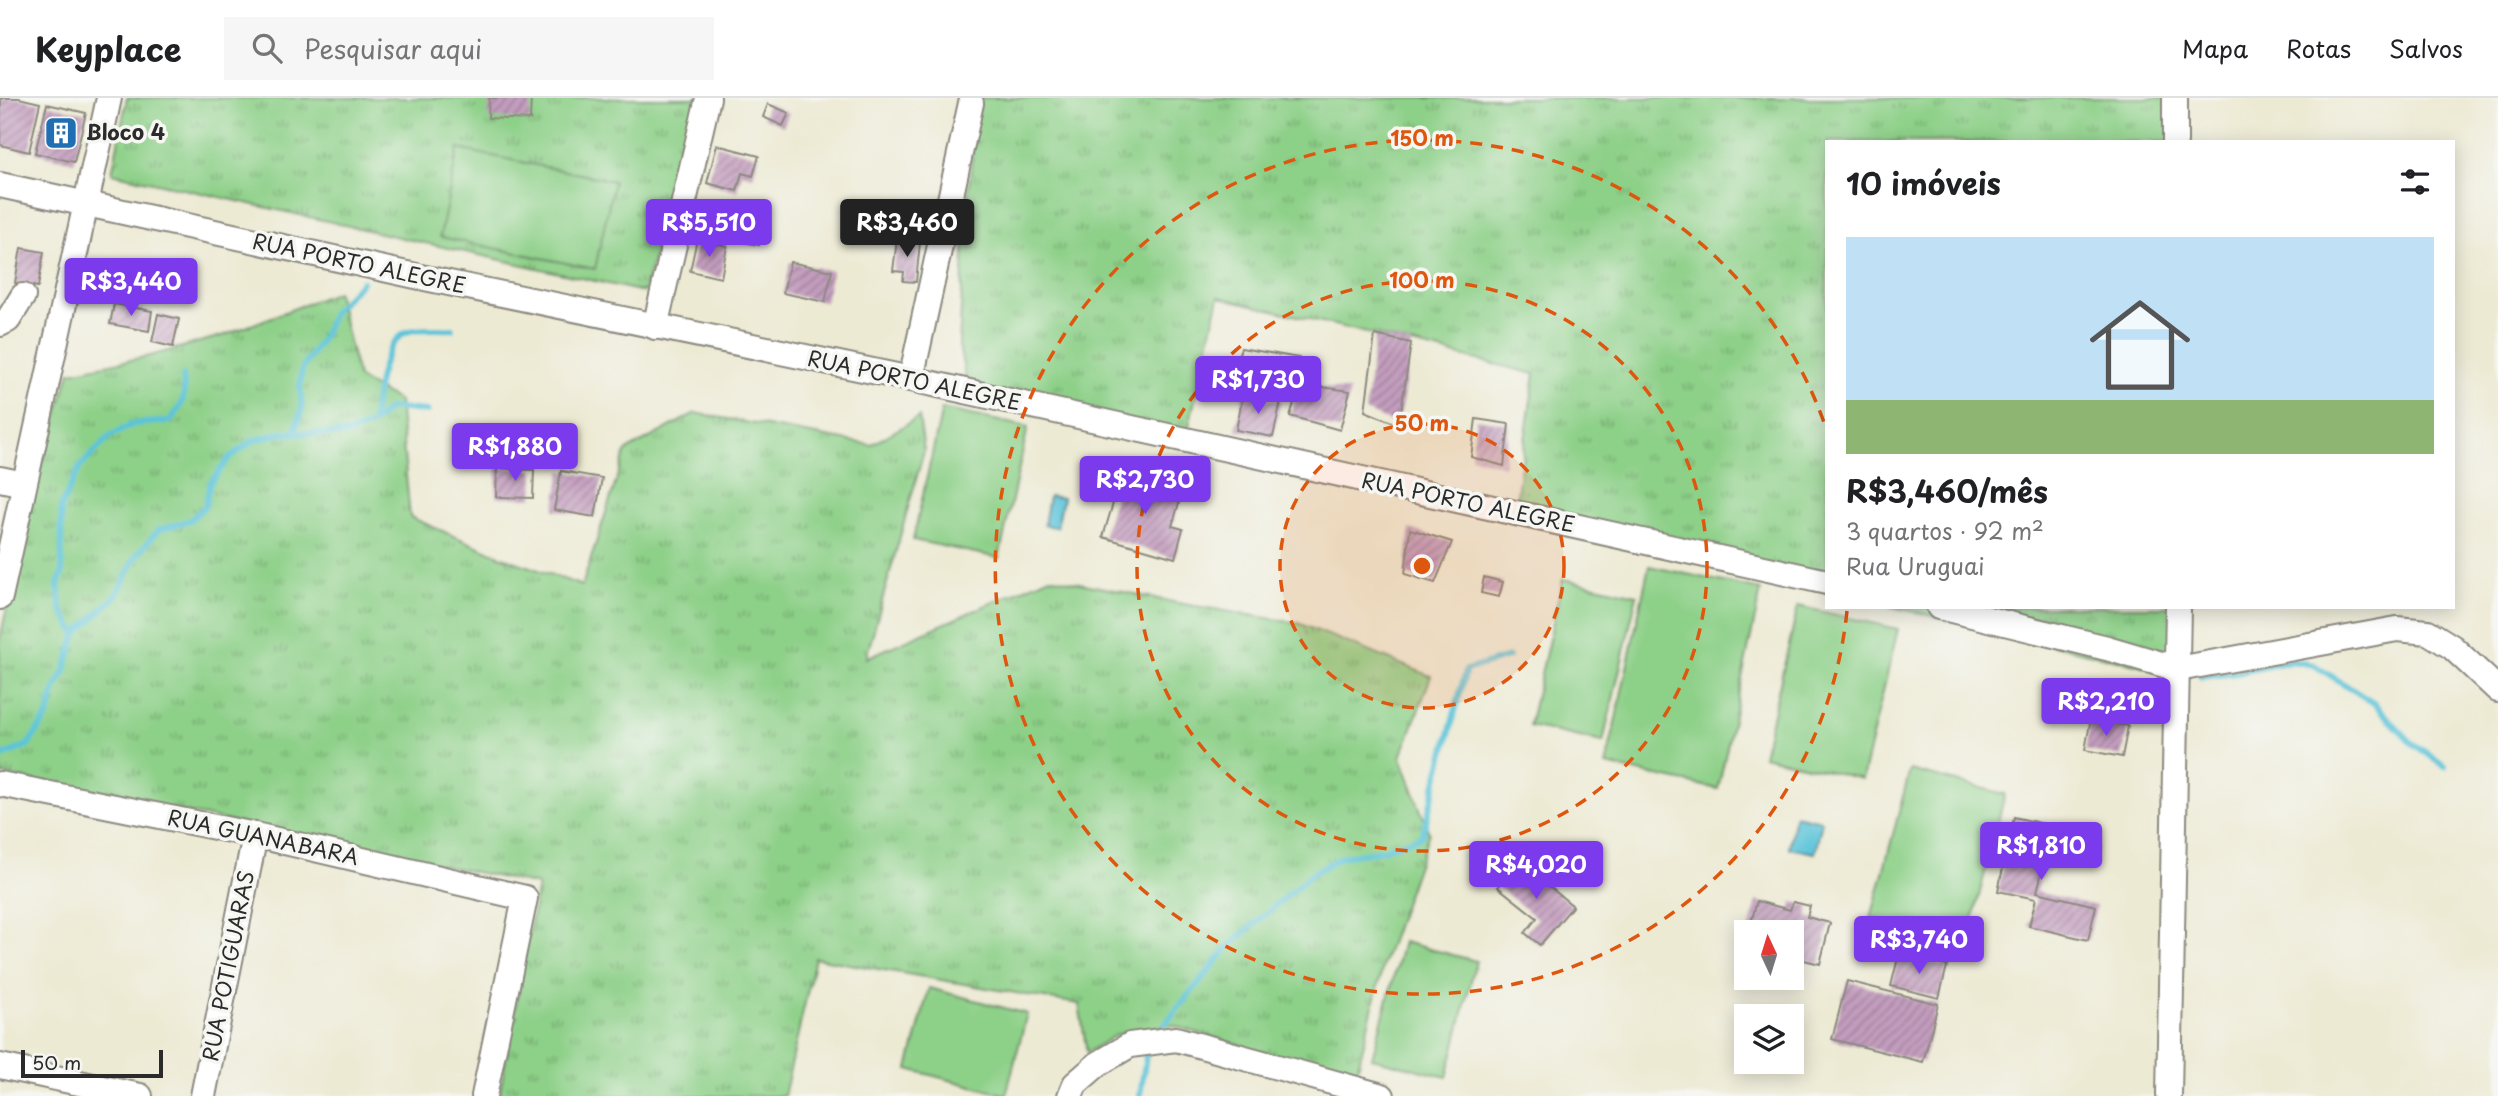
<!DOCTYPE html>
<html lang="pt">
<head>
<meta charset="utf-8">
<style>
	:root { --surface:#fff; --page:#f6f6f6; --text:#202124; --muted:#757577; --line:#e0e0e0; --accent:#7c3aed }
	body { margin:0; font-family:"Playpen Sans",sans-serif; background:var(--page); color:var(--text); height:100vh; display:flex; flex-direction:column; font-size:26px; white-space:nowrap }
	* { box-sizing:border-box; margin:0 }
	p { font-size:23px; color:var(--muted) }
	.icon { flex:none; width:38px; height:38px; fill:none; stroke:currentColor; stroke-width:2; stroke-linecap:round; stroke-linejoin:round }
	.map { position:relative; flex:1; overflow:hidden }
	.sheet { position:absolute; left:1825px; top:42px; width:630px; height:469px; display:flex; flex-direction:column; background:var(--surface); border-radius:0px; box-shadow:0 4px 18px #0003 }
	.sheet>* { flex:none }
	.needle { width:46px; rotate:356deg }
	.controls { position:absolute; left:1734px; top:822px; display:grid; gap:14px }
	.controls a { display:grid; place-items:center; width:70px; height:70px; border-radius:0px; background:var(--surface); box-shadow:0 4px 18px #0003; font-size:35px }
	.scale { position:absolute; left:21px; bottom:18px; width:142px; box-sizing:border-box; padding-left:7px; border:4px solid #2b2b2b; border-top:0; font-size:19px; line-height:24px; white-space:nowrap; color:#2b2b2b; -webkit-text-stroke:5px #f6f6f2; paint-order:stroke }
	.price { position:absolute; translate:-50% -60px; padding:0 16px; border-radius:7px; background:var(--accent); color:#fff; font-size:23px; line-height:46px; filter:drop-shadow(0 2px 4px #0008) }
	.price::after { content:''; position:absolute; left:50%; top:42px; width:21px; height:16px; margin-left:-10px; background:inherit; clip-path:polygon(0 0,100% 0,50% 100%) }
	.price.on { background:#222; color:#fff }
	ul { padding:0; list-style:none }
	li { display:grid; align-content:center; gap:14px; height:371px; padding:0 21px }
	li span { display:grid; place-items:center; height:217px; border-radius:0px; color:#555 }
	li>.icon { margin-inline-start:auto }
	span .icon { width:126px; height:126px; fill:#fffc; stroke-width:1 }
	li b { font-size:30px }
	h2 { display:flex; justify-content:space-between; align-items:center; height:84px; padding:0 21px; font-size:30px }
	header { display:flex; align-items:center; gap:42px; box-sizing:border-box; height:98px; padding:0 35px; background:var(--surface); border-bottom:2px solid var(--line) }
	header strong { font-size:33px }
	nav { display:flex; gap:38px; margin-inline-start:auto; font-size:24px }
	.search { width:490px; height:63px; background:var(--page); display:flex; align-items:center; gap:18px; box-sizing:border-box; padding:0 24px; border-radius:0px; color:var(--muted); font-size:26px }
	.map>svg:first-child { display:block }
	.grass { fill:url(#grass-tufts); stroke:#5c7e5a; stroke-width:2 }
	.pitch { fill:#8dd088; stroke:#5c7e5a; stroke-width:2 }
	.water { fill:#5cc4d9; stroke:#447882; stroke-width:2 }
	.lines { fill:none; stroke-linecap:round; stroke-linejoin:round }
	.stream { stroke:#5cc4d9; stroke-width:6 }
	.building { fill:url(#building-hatch) }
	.minor-casing { stroke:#8c8a80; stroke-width:28 }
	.minor { stroke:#fff; stroke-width:24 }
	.ring { fill:none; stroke:#df570e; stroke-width:3.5; stroke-dasharray:12 9 }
	.labels { text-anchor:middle; stroke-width:7; stroke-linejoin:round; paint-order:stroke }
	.poi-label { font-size:21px; font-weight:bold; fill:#2b2b2b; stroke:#f6f6f2; text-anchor:start }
	.street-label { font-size:21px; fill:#2b2b2b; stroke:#f6f6f2 }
	.centre { fill:#df570e; stroke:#f6f6f2; stroke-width:3.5 }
	.ring-label { font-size:21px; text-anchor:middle; font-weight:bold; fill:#df570e; stroke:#f6f6f2; stroke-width:7; stroke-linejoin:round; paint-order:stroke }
</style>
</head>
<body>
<header>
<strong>Keyplace</strong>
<div class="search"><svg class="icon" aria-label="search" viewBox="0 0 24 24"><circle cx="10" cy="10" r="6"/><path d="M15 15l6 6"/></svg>Pesquisar aqui</div>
<nav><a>Mapa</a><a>Rotas</a><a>Salvos</a></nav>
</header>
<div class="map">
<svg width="2498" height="998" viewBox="0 0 2498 998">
	<defs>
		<pattern id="grass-tufts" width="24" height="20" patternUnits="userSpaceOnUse" patternTransform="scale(1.75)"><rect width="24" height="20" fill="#8dd088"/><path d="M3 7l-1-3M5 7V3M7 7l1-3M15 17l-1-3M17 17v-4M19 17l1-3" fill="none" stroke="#73a96f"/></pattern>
		<pattern id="building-hatch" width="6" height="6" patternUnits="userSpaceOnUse" patternTransform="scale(1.75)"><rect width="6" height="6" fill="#c39dbe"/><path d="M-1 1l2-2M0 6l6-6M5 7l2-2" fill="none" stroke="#9f809b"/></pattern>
	</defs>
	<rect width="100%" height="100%" fill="#f6f6f2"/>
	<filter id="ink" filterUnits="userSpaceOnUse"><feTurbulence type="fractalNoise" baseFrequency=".0143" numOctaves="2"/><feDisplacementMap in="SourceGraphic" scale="14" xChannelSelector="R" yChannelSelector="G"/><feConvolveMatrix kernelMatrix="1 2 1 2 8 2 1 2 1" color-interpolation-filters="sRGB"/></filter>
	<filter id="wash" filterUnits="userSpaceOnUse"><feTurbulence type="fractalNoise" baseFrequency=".00686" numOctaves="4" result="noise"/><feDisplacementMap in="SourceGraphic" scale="28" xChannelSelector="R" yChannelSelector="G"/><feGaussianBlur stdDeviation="1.57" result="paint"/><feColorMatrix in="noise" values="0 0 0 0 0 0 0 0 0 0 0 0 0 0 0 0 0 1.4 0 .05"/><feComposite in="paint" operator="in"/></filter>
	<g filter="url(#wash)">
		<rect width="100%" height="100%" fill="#edead4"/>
		<g class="grass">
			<path d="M127,0h571l-54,194 -532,-119z"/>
			<path d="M978,0h1193l1,44h-345v450l-314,-73 22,-145 -316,-77 -35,150 -214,-47 -11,-55 7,-128z"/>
			<path d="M337,194l21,86 41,23 11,116 90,39 82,30 44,-135 69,-38 176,32 48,-28 5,34 -58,207 184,-81 133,27 115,19 133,53 -30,81 28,76 -45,128 -29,118 -184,-54 -55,10 -29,18 -8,-49 -264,-46 -31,138h-285l39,-211 -538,-111v-136l35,-152 35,-114 80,-16 75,-21z"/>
			<path d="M1890,509h297l2,70 -265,-63z"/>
		</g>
		<g class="pitch">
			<path d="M458,51l156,32 -19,88 -155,-32z"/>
			<path d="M942,311l86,18 -29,131 -86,-18z"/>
			<path d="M1649,468l112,24 -43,199 -112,-24z"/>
			<path d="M1563,481l74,16 -34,147 -74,-16z"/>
			<path d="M1798,508l100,23 -36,150 -99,-23z"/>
			<path d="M1910,672l95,24 -38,149 -96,-25z"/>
			<path d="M1403,844l73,19 -29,116 -75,-19z"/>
			<path d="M929,890l98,26 -21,81 -98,-26z"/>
		</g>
		<g class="water">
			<path d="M1049,398l14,2 -6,29 -13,-2z"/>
			<path d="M1795,717l27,6 -7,32 -26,-5z"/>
			<path d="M2067,740l30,7 -4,18 -30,-7z"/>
		</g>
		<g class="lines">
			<g class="stream">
				<path d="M373,324c2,-24 8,-79 34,-90 12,-5 32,-2 45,-3"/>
				<path d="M294,335l8,-24 -2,-23 2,-17 19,-29 13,-29 28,-29"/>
				<path d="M76,536l-15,-25 -3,-25 4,-10 -1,-68 19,-39 30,-31 23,-12 37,-3c13,-16 16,-24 13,-45"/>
				<path d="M2201,579l36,-4 54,-12 23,4 61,39 37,39 33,23"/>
				<path d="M0,659l28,-12 20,-30 7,-26 9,-16 12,-39 40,-38 19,-38 23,-28 32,-10 15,-14 5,-23 19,-25 23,-17 28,-8 67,1 26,-11 17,-15 37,3"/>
				<path d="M1165,926l65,-79 83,-72 28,-16 41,-7 40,-14 44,-166 42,-13"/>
				<path d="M1140,998l6,-41"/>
			</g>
		</g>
		<g id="blocks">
			<g class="building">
				<path d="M1,0h18l21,5 -11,49 -29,-7z"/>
				<path d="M489,0h42l-1,22 -42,-2z"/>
				<path d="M47,6l39,9 -12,49 -39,-9z"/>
				<path d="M768,6l21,9 -6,13 -20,-9z"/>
				<path d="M717,47l42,11 -6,20 -11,-3 -5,18 -30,-8z"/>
				<path d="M737,113l27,5 -5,29 -27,-5z"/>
				<path d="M697,141l30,7 -6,32 -31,-7z"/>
				<path d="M897,141l23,3 -4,40 -13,-1 1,-9 -11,-1z"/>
				<path d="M21,150l23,4 -6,35 -23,-4z"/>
				<path d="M790,164l42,9 -7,31 -42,-9z"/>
				<path d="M114,206l38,7 -3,20 -39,-7z"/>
				<path d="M158,216l21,5 -6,28 -21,-5z"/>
				<path d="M1375,237l36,8 -12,82 -34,-14z"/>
				<path d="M1241,250l58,10 -11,38 -60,-13z"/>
				<path d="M1300,286l50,7 -10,39 -50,-14z"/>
				<path d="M1243,297l38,6 -8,36 -37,-7z"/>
				<path d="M1476,321l33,5 -5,42 -33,-9z"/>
				<path d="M497,370l37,2 -1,28 -37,-1z"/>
				<path d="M561,373l41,7 -7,39 -41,-7z"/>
				<path d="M1130,377l45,9 -2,11 7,5 -8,26 11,3 -8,29 -72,-21 16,-54z"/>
				<path d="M1410,431l42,13 -17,41 -30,-9z"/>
				<path d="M1484,479l19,5 -4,15 -18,-4z"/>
				<path d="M2091,620l37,8 -6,31 -37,-7z"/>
				<path d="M2014,719l39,9 -16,66 59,14 -8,34 -59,-14 7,-27 -38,-8z"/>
				<path d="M1519,764l54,44 -33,39 -15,-12 12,-15 -39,-31z"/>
				<path d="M1757,803l33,9 3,-8 17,4 -3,11 23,6 -10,41 -28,-7v-24h-44z"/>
				<path d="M1899,856l48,12 -8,32 -48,-12z"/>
				<path d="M1847,883l91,23 -15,58 -91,-23z"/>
			</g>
		</g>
	</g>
	<g filter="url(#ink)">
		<use href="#blocks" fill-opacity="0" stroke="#8c8a80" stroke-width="2"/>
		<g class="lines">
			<defs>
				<g id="minor">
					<path d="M2175,0v44"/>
					<path d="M0,87l425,93 486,101 916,203"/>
					<path d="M0,226l8,-4 15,-24"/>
					<path d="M655,229l53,-229"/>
					<path d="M911,281l60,-276"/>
					<path d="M0,381l24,5"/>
					<path d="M0,499l109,-499"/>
					<path d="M1939,509l168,41 71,21 219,-40 31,3 24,15 46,43"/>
					<path d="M0,686l255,51 270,63 -41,198"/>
					<path d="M0,968l140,30"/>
					<path d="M203,998l52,-261"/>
					<path d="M1070,998l5,-12 23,-20 32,-19 46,-6 206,57"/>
					<path d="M2169,998l9,-489"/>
				</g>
			</defs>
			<use href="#minor" class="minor-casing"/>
			<use href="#minor" class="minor"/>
		</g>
	</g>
	<circle cx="1422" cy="468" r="142" fill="#df570e" fill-opacity=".12"/>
	<g class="ring">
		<circle cx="1422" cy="468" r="142"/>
		<circle cx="1422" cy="468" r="285"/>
		<path d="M1847 513A427 427 0 1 1 1827 333"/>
	</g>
	<defs>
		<symbol id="building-square" viewBox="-11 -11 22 22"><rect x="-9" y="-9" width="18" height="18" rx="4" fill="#1f6fb2" stroke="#f6f6f2"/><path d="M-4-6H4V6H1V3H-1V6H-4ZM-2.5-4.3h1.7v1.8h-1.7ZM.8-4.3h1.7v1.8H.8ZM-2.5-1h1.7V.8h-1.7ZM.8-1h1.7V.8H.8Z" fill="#fff"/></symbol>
	</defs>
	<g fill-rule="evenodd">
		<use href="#building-square" x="42" y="16" width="38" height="38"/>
	</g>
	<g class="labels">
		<g class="poi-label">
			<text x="86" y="42">Bloco 4</text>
		</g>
		<g class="street-label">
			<text transform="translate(359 166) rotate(12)" y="7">RUA PORTO ALEGRE</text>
			<text transform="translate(914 283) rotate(12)" y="7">RUA PORTO ALEGRE</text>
			<text transform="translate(1468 405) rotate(12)" y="7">RUA PORTO ALEGRE</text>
			<text transform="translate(263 740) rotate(12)" y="7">RUA GUANABARA</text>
			<text transform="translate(229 868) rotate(-79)" y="7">RUA POTIGUARAS</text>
		</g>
	</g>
	<circle cx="1422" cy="468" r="10" class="centre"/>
	<g class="ring-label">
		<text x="1422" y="48">150 m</text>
		<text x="1422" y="190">100 m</text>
		<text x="1422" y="333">50 m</text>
	</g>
</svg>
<div class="controls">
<a><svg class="needle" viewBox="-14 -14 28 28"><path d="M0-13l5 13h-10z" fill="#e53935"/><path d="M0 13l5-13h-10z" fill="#757577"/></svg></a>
<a><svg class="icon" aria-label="layers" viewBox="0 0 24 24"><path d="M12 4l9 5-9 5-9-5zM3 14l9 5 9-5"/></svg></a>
</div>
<div class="scale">50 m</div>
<b class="price" style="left:709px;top:161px">R$5,510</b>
<b class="price on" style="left:907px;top:161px">R$3,460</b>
<b class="price" style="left:131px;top:220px">R$3,440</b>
<b class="price" style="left:1258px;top:318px">R$1,730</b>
<b class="price" style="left:515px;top:385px">R$1,880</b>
<b class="price" style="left:1145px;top:418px">R$2,730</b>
<b class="price" style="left:2106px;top:640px">R$2,210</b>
<b class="price" style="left:2041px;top:784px">R$1,810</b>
<b class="price" style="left:1536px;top:803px">R$4,020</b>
<b class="price" style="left:1919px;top:878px">R$3,740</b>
<section class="sheet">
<h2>10 imóveis<svg class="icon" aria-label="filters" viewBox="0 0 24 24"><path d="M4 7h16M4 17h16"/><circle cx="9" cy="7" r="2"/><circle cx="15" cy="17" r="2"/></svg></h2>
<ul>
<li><span style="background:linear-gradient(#bfe0f5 75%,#8fb573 0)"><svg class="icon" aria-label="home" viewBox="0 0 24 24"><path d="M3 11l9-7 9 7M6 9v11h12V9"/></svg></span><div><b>R$3,460/mês</b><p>3 quartos · 92 m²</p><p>Rua Uruguai</p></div></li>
</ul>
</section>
</div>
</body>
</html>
